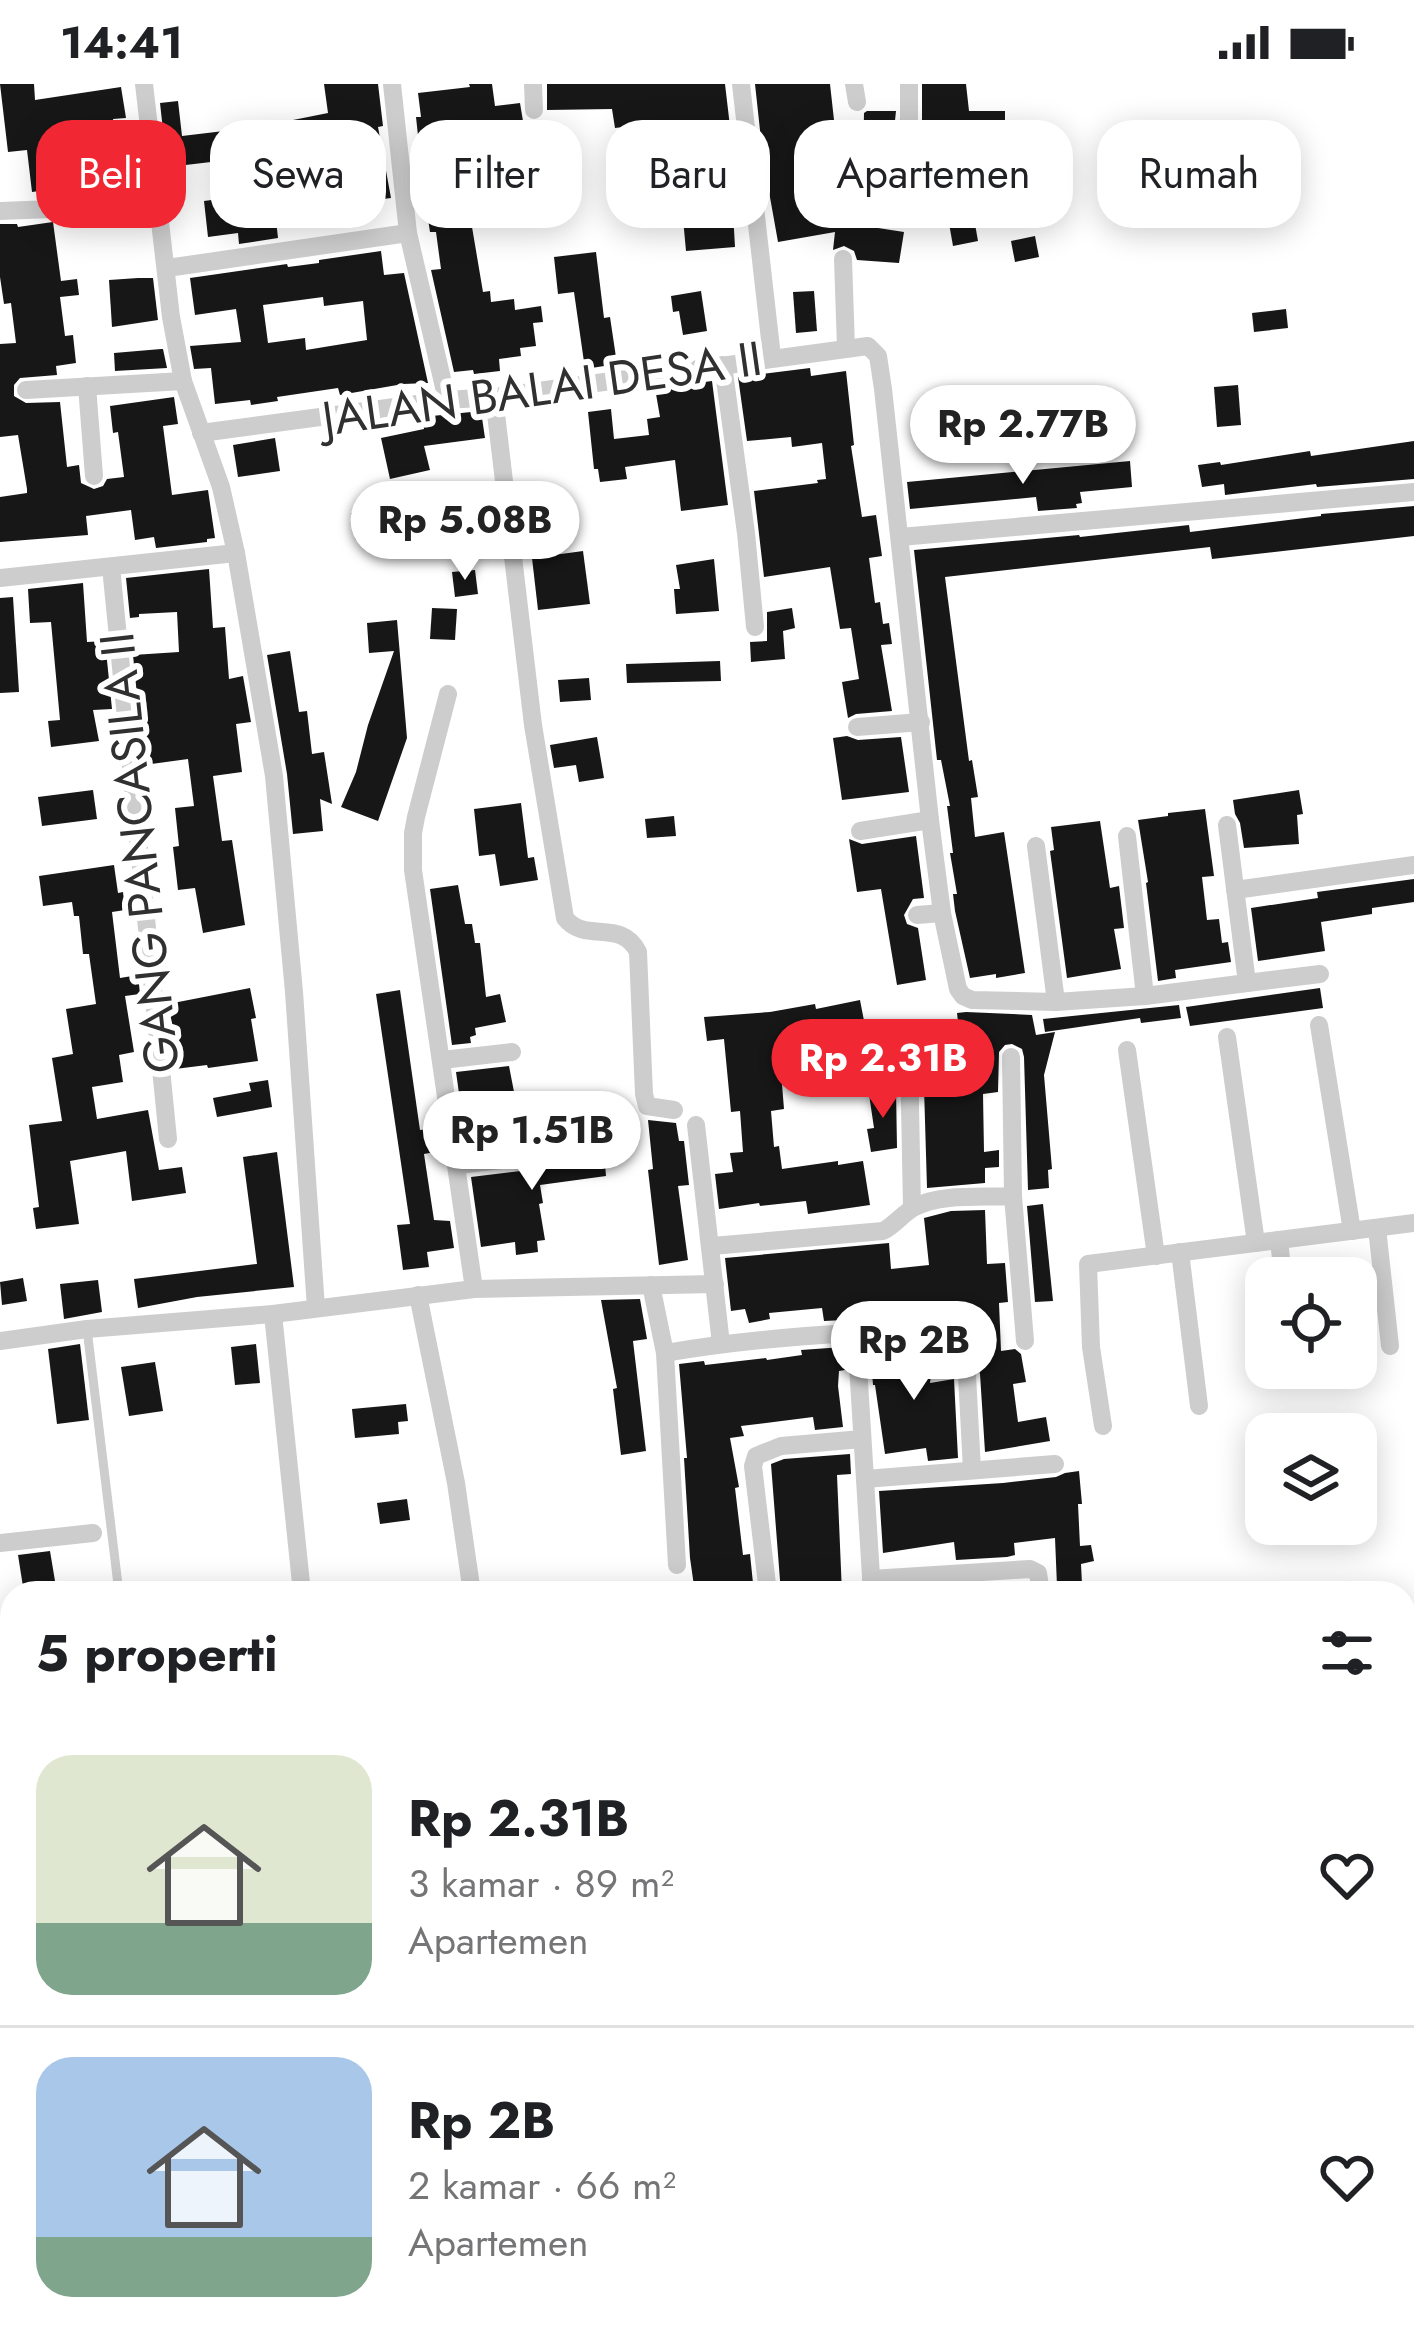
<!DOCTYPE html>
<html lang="id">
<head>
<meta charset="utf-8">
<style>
	:root { --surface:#fff; --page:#f2f2f2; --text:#202124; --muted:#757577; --line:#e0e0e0; --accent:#f12834 }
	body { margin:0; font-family:Jost,sans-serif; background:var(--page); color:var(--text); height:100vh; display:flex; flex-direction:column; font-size:45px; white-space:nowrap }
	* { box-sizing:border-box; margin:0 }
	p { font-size:39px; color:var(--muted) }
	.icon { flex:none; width:66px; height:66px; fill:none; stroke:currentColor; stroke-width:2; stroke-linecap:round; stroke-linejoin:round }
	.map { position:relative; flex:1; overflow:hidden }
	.panel { position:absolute; left:0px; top:1497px; width:1416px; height:768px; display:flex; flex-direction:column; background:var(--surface); border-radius:36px 36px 0 0; box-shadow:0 6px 30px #0003 }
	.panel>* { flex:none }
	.hud { position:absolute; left:36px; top:36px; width:1344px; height:108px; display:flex; gap:24px }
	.tools { position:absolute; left:1245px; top:1173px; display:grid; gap:24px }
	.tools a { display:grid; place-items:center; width:132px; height:132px; border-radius:24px; background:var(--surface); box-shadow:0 6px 30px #0003; font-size:60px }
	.price { position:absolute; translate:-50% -102px; padding:0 27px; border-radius:42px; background:#fff; color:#222; font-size:39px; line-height:78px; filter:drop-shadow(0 3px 6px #0008) }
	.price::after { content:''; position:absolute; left:50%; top:72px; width:36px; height:27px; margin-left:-18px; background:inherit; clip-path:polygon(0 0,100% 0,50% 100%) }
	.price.active { background:var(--accent); color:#fff }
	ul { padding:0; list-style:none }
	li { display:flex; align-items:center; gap:36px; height:300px; padding:0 36px }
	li+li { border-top:3px solid var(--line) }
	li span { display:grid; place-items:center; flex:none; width:336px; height:240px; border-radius:36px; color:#555 }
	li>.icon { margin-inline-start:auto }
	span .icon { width:144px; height:144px; fill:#fffc; stroke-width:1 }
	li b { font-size:51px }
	h2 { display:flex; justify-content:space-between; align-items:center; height:144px; padding:0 36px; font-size:51px }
	.tag { padding:0 42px; border-radius:36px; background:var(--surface); box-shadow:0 6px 30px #0003; font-size:42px; line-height:108px }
	.tag.active { background:var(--accent); color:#fff }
	.status { display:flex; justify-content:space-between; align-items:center; height:84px; padding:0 60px; background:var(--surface); direction:ltr }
	.status svg { height:33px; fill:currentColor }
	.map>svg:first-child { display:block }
	.building { fill:#171717; fill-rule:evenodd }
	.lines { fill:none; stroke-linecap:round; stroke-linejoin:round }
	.service { stroke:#cdcdcd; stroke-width:9 }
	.minor { stroke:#cdcdcd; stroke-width:18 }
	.labels { text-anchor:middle; stroke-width:12; stroke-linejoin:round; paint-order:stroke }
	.street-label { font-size:48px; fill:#303030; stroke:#fff }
</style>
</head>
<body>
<div class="status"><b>14:41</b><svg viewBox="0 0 49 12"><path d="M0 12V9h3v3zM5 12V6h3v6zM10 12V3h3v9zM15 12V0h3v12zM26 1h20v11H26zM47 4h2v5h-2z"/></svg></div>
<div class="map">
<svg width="1414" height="2265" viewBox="0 0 1414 2265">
	<rect width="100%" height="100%" fill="#fff"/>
	<g class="building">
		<path d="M0,0h34l1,16 86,-13 5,31 -13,1 6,39 -67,11 2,20 -22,3 -5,-42 -19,2z"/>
		<path d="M324,0h54l5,42 -5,1 13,71 -39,5 -4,-39 -78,16 -9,-44 34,-7 -2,-9 35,-7z"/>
		<path d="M469,0h23l3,22 25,-3 6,36 -54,7 2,22 -52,5 -6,-56h5l-3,-24 52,-6z"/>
		<path d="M547,0h178l15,128h-7l2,35 -49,4 -6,-65 -11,1 -2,-24 9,-1 -5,-41 -56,7 -3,-19 -65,1z"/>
		<path d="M755,0h75l15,135 17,-1 2,-105 3,-2h29l-7,66 2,9h-6l-7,42 26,4 -5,31 -42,-3 -3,-9 -10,-5 -11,4 2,-18 -57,10 -15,-84z"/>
		<path d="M922,0h44l3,27h36v35h-44l1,32 -27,1v8h-22l9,-68z"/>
		<path d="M178,17l4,35 42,-5 4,29 -51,6 -4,-28 -9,1 -4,-36z"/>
		<path d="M283,95l3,31 -11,1 3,27 -39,6 -1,-11 -30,4 -4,-36 30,-4 -1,-13z"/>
		<path d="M475,115l3,27 -6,1 11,65 7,-1 1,11 23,-3 1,11 26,-4 2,16 -10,1 3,23 -16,2 1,8 -22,3 1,12 -26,3 -1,-4 -19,2 -23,-102 10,-1 -5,-37h-6l-4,-26z"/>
		<path d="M972,123l6,34 -25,5 -6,-34z"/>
		<path d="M53,138l8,59 16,-2 2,16 -19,2 5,39 8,-1 3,28 -20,3 1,9 -37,3 -6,7v11l12,7 34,-1 7,65 12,-2 2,18 13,6 9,-3 4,-7 17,-2 -6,-45 -5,1 -3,-27 64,-9 4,27 -15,2 9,69 36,-5 7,48 -8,1v3l-51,6 -2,-11 -19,3 -4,-30 -45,6 2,19 -88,7v-45l27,-4v-4l-9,-54 -18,2v-93l16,-1 -5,-40 -7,1 -4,-27v-53h17l1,3z"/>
		<path d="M1035,152l4,21 -24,5 -4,-21z"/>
		<path d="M381,167l3,24 20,-2 24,110 -25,1 -63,11 -2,-7 -61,9 1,4 -27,4 -1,-5 -35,4 -4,-36 -17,1 -4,-23 51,-4 -5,-33 -41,6 -5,-37 97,-14 1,3 31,-4v-3zM323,213l1,9 39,-5 4,39 -61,10 -1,-12 -37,5 -5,-38z"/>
		<path d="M596,168l8,66 6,-1 7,47 -32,5 -11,-77 -16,2 -4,-37z"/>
		<path d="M138,194h15l5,42 -46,7 -3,-47z"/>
		<path d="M701,207l6,40 -24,4 -4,-24 -6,1 -2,-16z"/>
		<path d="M814,207l3,40 -21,2 -3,-41z"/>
		<path d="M1286,225l2,19 -34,4 -2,-19z"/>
		<path d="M161,265h2l4,19 -52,3 -1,-18z"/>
		<path d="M810,284l1,8 35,-5 8,74 -3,1 11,71 14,-2 6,41 -13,2 6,45 5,-1 3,22 6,-1 3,21 -11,1 11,66 -36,3 -8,4 -6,-36 17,-3 -8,-51 -11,1 -10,-62 -66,10 -10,-86 64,-8 -1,-3 9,-1 -4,-36 -30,4 -1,-10 -44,4 -9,-64z"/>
		<path d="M712,297l16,124 -47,6 -6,-51 -50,7 2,12 -27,3 -2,-13h-4l-6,-57 23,-3 3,30 35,-4 -2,-16 13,-2 -4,-23 11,-1 -1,-6z"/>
		<path d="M1238,301l3,40 -24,2 -3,-40z"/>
		<path d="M481,327l4,27 -61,8 6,24 -40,9 -9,-41 43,-9 -2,-12z"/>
		<path d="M275,354l5,33 -42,6 -5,-32z"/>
		<path d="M1414,357v38l-97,8 -1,-3 -91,11 -1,-11 -22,3 -4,-22 22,-3 1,3 89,-14 1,5z"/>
		<path d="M1130,377l2,26 -52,5 2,11 -6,1 1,4 -39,3 -2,-14 -126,12 -3,-27z"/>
		<path d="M1414,422v30l-202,23 -2,-12 -265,30 24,184 3,-1 6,37 -7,1 4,39 29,-5 21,141 -29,5v-4l-26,4 -15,-67 -2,-17h4l-7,-41h3l-6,-47h3l-9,-46h-4l-23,-210 165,-15 1,2 109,-12 1,7 131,-16v-2z"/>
		<path d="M379,424l5,27 -28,5 -5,-27z"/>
		<path d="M583,467l7,53 -52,6 -6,-52z"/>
		<path d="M714,475l5,52 -43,3 -2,-25h6l-4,-24z"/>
		<path d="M209,485l4,59 12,-1 4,52 14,-3 8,46 -15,2 6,48 -29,4 9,65 10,-1 13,85 -42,8 -8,-45 -17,2 -5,-43 6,-1 -4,-38 19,-2 -6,-47 -44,6 -11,-110 46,-3 -2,-40 -38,2v3l-9,1 -4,-40z"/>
		<path d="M475,486l3,24 -23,3 -3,-25z"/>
		<path d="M83,499l4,59 18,-1 7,68 -19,1 6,31 -48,6 -3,-26 12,-1 -9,-98 -21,1 -2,-34z"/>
		<path d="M13,513l6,95 -19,1v-95z"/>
		<path d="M432,524l25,1 -2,31 -25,-1z"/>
		<path d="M792,524l3,20 -12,3 2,28 -34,3 -1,-20 17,-1v-29z"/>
		<path d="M397,536l10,118 -29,83 -37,-14 15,-35 12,-47 26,-74 -25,2 -2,-30z"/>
		<path d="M290,567l9,61 8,-1 5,43 12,-2 8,52 -12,-5 3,32 -30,3 -6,-60 -20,-119z"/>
		<path d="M720,577l1,20 -94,2 -1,-19z"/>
		<path d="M589,594l2,22 -31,2 -2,-22z"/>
		<path d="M847,652l11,4 43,-3 8,55 -67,8 -9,-62z"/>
		<path d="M597,653l7,41 -25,4 -3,-17 -22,3 -4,-23z"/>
		<path d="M93,706l4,29 -55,7 -4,-29z"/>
		<path d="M1299,706l4,24 -6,1 2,29 -55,4 -4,-25 -5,-9 -2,-14z"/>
		<path d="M521,719l7,55 6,-1 4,23 -38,6 -5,-32 -16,2 -5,-47z"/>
		<path d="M1205,725l9,67 -12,1 5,43 12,-1 3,24 6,-1 3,20 -56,8 1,8 -18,3 -12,-98 2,-1 -10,-62 30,-4v-3z"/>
		<path d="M674,732l2,20 -29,2 -2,-19z"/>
		<path d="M1100,737l10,67 9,-2 5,42 -10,1 7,40 -54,9 -17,-127 4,-1 -3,-23z"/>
		<path d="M916,752l8,62 -11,1 -9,16 3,9 11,4 8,52 -29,5 -16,-96 -24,3 -8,-53 13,5z"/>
		<path d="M114,781l4,28 5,-1 2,18 -13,2 8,66 18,-3 2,19 -15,2 9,56 -15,3 4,27 -31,5 5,32 51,-9 11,60 23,-3 4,26 -54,8 -6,-50 -56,10 9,63 -43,5 -3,-21 6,-1 -10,-82 33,-4 -10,-63 21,-4 -7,-45 30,-5 -7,-50h-6l-4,-38h-5l-2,-14 -29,4 -4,-30z"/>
		<path d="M1414,795v23l-42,6v6l-51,8 4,29 -67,10 -7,-53 67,-10 -1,-6z"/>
		<path d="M458,801l7,39h7l3,19h5l6,54 14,-3 6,28 -31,6 1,7 -6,2 1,6 -19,2 -22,-156z"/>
		<path d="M250,904l6,30 -5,1 7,42 -50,7 -1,-3 -32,4 -4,-31 4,-1 -7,-33z"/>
		<path d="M1320,904l3,20 -133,18 -4,-19z"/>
		<path d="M400,906l20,140 17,-2 3,23 -16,3 10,66 16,1 4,27 -27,4 2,15 -26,3 -6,-45 13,-1 -34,-230z"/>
		<path d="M860,916l6,31 -87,16 5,62 -13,2 3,36 5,-1 3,23 56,-8v4l25,-4 7,44 -62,9 -2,-13 -46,5 -1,-3 -40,6 -4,-35 18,-2 -3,-19 13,-1 -3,-41 -9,1 -7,-73 -17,2 -3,-24 66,-5 45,-8 1,5z"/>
		<path d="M1179,921l2,13 -40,5 -1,-5 -95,14 -2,-13z"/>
		<path d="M966,928l66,3 4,20 19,-3 -11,43 8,94 -4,1 1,18 -21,2 -4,-133 -2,-8 -10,-5 -7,1 -6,7 -1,40 -15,2 1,58 15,-2v17l-14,1v15l-58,5 -4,-134 38,-5 -4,-36z"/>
		<path d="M509,982l12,62 -30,5 2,14 -26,3 -11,-78z"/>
		<path d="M268,996l4,27 -55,10 -4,-19 38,-7 -2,-8z"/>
		<path d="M896,1005l1,59 -26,4 -4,-23 7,-1 -5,-34z"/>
		<path d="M648,1036l28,3 3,18h5l5,44 -11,1 10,74 -29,5 -11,-95 5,-1z"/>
		<path d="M587,1048l1,7 16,-2 1,10h5l2,15 -7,2 1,12 -66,9 3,18 -4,1 6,36 -8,1 1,11 -22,3 -1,-13 -34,5 -10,-70 67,-8 20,-5 -1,-21 14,-2 -1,-7z"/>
		<path d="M277,1068l17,135 -97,10 -59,11 -4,-29 123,-15 -14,-107z"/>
		<path d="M1043,1120l10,97 -18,1 -8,-96z"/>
		<path d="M985,1126l2,54 18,-1 3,39 -9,1 2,48 14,-2 6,5 5,28 -13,2 5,38 28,-5 4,24 -65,11 -5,-78 -2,-7 -7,-5 -4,-22 -5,1 -1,-33 -55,7v2l-82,4 -2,-13 -53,5 1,6 -21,4 -4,-14 -14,2 -6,-53 164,-15 2,26 38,-4 -5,-47 27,-7z"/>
		<path d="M23,1194l4,23 -25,4 -2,-23z"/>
		<path d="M98,1196l4,32 -38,7 -4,-35z"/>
		<path d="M640,1215l7,40 -14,2 13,110 -25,4 -8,-66 4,-1 -16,-88z"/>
		<path d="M80,1260l9,76 -32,4 -9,-75z"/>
		<path d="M256,1260l4,39 -25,2 -4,-38z"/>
		<path d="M910,1260v5l5,2 19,-1 -4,33 24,-4 4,79 -30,3 -2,-13 -41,6 -10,-69h-2l-3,-39z"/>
		<path d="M843,1263l2,23 -6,1 -1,15 5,41 -28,3 -2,-13 -72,9 3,10 -14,2 9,49 -4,1 8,67 7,-1 4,39h-59l-5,-35 -6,-100h3l-8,-94 25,-3 1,4 61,-7 1,2 35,-5 -1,-5z"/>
		<path d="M155,1278l8,49 -34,5 -8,-49z"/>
		<path d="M406,1320l2,17 -10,1 1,12 -44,4 -3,-29z"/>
		<path d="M850,1370l1,20 -14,1 5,118h-61l-10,-129 13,-5z"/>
		<path d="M1079,1387l3,33h-4l2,42 11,-1 3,16 -13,3 1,20 -25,2 -2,-48 -41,5 1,12 -8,2 -51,3 -2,-18 -71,11 -4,-62 124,-8 53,-6 9,-4z"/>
		<path d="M407,1415l3,21 -30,4 -3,-21z"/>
		<path d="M50,1467l7,42h-33l-6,-38z"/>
	</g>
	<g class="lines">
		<path class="service" d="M87,1245l32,264"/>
		<g class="minor">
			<path d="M144,0l27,233 12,64 38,106 15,66 38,223 20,216 22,316"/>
			<path d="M392,0l16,149 39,167"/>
			<path d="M533,0l1,26"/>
			<path d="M741,0l31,273"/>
			<path d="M854,0l3,18"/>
			<path d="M902,95l7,-61v-34"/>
			<path d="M0,127l158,-6"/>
			<path d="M843,175l3,89"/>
			<path d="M167,184l241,-35"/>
			<path d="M723,281l23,168 9,94"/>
			<path d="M87,302l7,90"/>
			<path d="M26,306l157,-9"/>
			<path d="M494,313l39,328 32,193c20,26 56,0 73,34l6,142 3,12 27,4"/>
			<path d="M201,349l246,-33 47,-3 374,-51 10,10 5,33 47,431 12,93 16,76 5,7 9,4 84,2 89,-6 102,-13 -20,-158"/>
			<path d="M900,453l514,-45"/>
			<path d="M111,483l57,572"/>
			<path d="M0,494l236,-25"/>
			<path d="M448,610l-32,123 -3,16v37l61,419"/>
			<path d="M857,643l64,-5"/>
			<path d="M860,747l70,-11"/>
			<path d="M1127,752l18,160"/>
			<path d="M1036,762l20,156"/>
			<path d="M1235,806l179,-25"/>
			<path d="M917,831l25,-2"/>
			<path d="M1247,899l73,-9"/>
			<path d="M1319,941l33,206"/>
			<path d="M1227,953l29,206"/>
			<path d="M1127,966l29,206"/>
			<path d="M909,969l3,155"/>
			<path d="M1011,973l2,139 12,145"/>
			<path d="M442,976l70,-8"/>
			<path d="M696,1041l25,219"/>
			<path d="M458,1081l78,-9"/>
			<path d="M1377,1144l13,118"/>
			<path d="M1279,1156l4,38"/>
			<path d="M712,1162l171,-15c12,-6 20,-18 32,-24 27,-14 68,-9 98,-11"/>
			<path d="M1180,1168l19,154"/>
			<path d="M651,1201l14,68 12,212"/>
			<path d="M418,1211l38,188 16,110"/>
			<path d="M273,1230l29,279"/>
			<path d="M856,1249l16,260"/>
			<path d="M0,1257l87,-12 186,-15 201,-25 241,-5"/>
			<path d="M665,1269c88,-15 177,-21 266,-23"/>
			<path d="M967,1291l5,95"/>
			<path d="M1103,1342l-12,-79 -3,-83 326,-41"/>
			<path d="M865,1395l190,-15"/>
			<path d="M0,1459l93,-10"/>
			<path d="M871,1495l159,-10 8,4 3,20"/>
			<path d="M768,1509l-15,-127 3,-10 25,-10 81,-7"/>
			<path d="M1414,1558l-3,1 3,27"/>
			<path d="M0,1736l12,5"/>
			<path d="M0,2163l2,27"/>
			<path d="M339,2253l1,12"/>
			<path d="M544,2253l2,12"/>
			<path d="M716,2253l1,12"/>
			<path d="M1060,2253l1,12"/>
		</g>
	</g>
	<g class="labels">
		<g class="street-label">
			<text transform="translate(542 304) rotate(-8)" y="17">JALAN BALAI DESA II</text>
			<text transform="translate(139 769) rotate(-96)" y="17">GANG PANCASILA II</text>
		</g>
	</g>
</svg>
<div class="tools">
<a><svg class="icon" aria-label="locate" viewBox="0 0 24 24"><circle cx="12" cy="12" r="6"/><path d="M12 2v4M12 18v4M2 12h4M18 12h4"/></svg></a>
<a><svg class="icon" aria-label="layers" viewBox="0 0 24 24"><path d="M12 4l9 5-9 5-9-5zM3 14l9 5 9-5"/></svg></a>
</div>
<b class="price" style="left:1023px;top:403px">Rp 2.77B</b>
<b class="price" style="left:465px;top:499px">Rp 5.08B</b>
<b class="price active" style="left:883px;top:1037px">Rp 2.31B</b>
<b class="price" style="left:532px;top:1109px">Rp 1.51B</b>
<b class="price" style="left:914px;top:1319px">Rp 2B</b>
<div class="hud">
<a class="tag active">Beli</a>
<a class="tag">Sewa</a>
<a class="tag">Filter</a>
<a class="tag">Baru</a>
<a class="tag">Apartemen</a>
<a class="tag">Rumah</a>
</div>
<section class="panel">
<h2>5 properti<svg class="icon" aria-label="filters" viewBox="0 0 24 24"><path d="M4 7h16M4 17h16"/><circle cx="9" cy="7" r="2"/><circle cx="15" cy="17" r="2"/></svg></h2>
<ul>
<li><span style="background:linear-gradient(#dfe7d0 70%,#7fa58c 0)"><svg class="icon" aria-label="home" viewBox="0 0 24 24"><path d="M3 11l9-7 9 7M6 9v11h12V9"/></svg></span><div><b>Rp 2.31B</b><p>3 kamar · 89 m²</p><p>Apartemen</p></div><svg class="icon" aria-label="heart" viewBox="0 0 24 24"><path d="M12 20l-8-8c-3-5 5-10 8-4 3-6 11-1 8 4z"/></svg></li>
<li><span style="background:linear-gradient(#a9c7e8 75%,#7fa58c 0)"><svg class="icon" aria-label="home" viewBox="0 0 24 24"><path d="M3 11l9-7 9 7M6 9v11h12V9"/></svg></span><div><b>Rp 2B</b><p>2 kamar · 66 m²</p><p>Apartemen</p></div><svg class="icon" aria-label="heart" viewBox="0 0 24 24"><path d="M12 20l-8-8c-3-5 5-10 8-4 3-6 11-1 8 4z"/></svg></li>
</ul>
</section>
</div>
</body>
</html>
